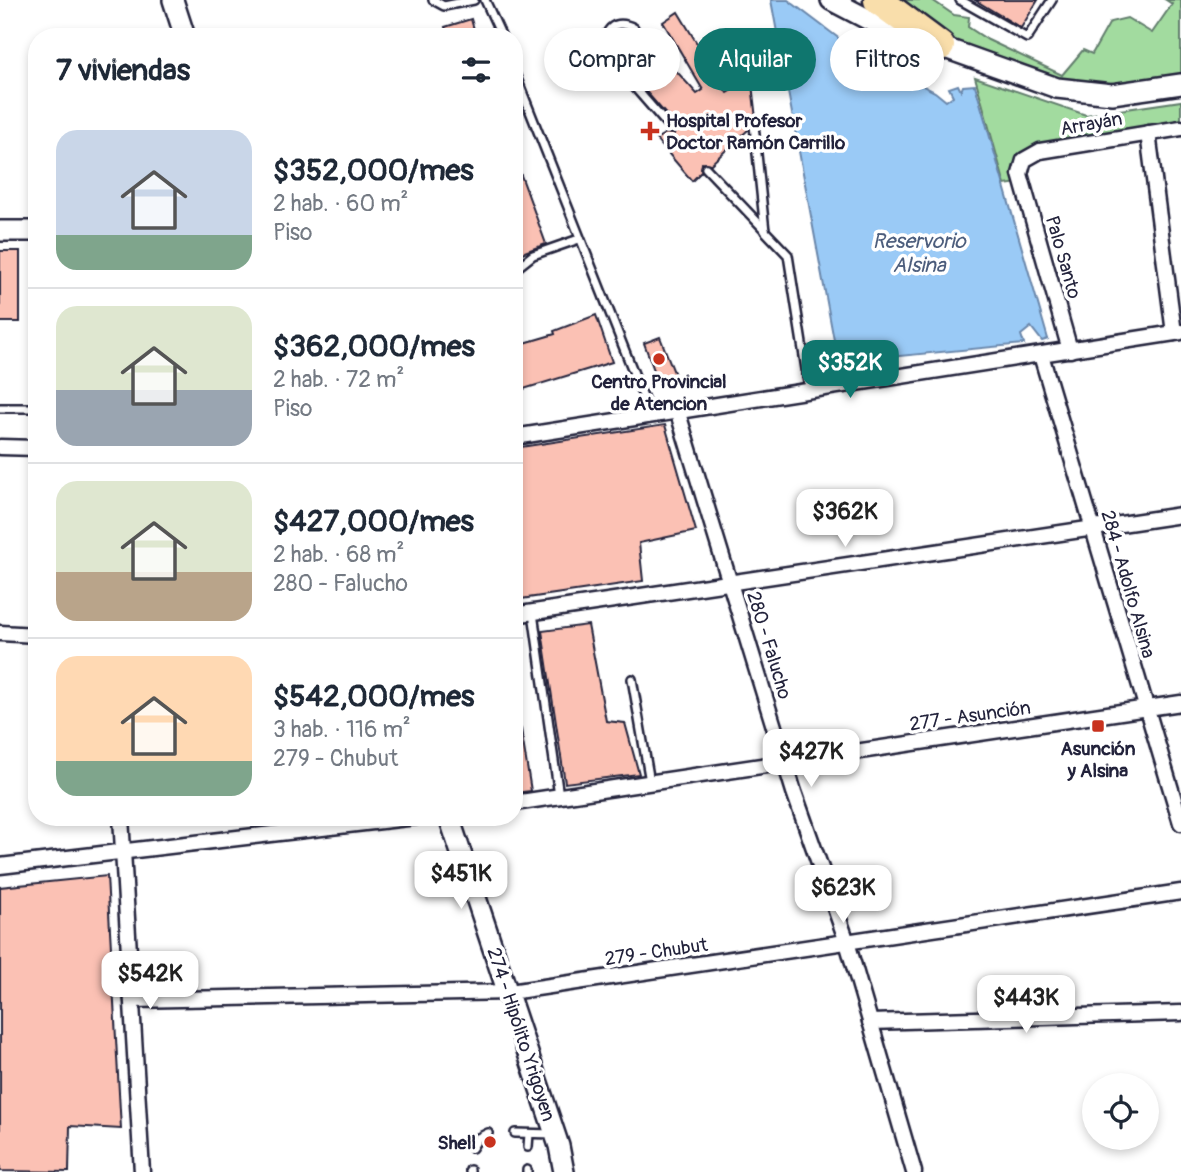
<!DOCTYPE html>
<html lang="es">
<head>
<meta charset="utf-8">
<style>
	:root { --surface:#fff; --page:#f2f2f3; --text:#1f2937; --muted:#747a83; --line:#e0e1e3; --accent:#0f766e }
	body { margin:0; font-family:Pangolin,sans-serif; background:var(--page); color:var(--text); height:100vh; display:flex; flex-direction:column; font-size:26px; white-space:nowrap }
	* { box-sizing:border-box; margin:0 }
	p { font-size:23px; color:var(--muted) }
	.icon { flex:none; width:38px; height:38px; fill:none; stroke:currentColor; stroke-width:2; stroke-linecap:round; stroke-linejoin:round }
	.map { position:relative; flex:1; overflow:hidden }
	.side { position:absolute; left:28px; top:28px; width:495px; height:798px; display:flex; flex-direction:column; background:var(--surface); border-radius:28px; box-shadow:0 4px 10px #0003 }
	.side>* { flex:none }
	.hud { position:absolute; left:544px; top:28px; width:530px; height:63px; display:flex; gap:14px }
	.tools { position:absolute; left:1082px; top:1073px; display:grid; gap:14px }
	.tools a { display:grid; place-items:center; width:77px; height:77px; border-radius:50%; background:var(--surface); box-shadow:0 4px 10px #0003; font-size:35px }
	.price { position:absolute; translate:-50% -60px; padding:0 16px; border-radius:14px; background:#fff; color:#222; font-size:23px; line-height:46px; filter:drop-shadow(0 2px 4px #0008) }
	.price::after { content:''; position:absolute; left:50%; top:42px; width:21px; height:16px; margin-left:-10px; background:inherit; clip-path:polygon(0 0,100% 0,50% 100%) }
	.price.active { background:var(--accent); color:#fff }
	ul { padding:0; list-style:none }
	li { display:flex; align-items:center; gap:21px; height:175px; padding:0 28px }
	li+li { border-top:2px solid var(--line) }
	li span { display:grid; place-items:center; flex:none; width:196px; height:140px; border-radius:21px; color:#555 }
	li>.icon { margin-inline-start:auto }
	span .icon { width:84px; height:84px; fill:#fffc; stroke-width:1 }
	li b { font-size:30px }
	h2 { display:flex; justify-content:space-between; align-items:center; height:84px; padding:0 28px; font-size:30px }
	.tag { padding:0 24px; border-radius:32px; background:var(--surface); box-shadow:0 4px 10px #0003; font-size:24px; line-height:63px }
	.tag.active { background:var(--accent); color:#fff }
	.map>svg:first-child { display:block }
	.green { fill:#a2db9f; stroke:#627e6d; stroke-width:2 }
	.water { fill:#9acaf6; stroke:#6a87ab; stroke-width:2 }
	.building { fill:#fbc1b4; stroke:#22223b; stroke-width:2 }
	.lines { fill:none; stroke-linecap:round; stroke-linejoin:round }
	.service-casing { stroke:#22223b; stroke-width:12 }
	.minor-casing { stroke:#22223b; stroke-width:19 }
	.tertiary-casing { stroke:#22223b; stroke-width:24 }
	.motorway-casing { stroke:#22223b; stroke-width:33 }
	.service { stroke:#fff; stroke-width:7 }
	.minor { stroke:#fff; stroke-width:14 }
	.tertiary { stroke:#fff; stroke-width:19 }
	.motorway { stroke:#f9deab; stroke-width:28 }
	.poi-dot { fill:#c8321e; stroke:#fff; stroke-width:2.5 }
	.labels { text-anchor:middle; stroke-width:7; stroke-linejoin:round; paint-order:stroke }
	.poi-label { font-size:19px; font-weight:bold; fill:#22223b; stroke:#fff }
	.street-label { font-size:19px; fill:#22223b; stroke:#fff }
	.water-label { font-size:21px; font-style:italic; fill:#4c5d7c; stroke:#fff }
</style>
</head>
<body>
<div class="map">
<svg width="1181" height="1172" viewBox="0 0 1181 1172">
	<rect width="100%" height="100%" fill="#fff"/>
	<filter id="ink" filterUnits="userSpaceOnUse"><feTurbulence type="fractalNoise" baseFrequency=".0143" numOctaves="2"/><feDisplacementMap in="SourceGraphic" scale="14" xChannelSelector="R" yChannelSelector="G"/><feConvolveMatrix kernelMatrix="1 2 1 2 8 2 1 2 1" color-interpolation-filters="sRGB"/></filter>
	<g filter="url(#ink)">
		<g class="green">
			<path d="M887,0h45l22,15 15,2 -1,10 20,13 74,35 21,-25 9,4 18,-32 17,-4 25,15 20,-29 -6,-4h15v78l-64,9 -55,-7 -113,-38z"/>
			<path d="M975,77l111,38 95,-14v23l-142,24 -21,35 -13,2z"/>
		</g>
		<path class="water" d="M771,0h17l69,52 78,40 11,9 7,-5 -4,-8 9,-3 3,6 2,-5 12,-1 73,254 -6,2 -11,-14 -10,8 3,9 -186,18z"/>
		<g class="building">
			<path d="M975,0h63l-17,28z"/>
			<path d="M678,12l49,81 15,-9 5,3 5,-3 4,35 -6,2 -2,9 -37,34 -9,-1 -1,9 -9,9 -36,-42 10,-6 8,1 2,-8 -54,-62 29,-21 46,51 6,-4 -40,-68z"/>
			<path d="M471,19l4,14 -27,4 -3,-10z"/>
			<path d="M514,156l32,88 -32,12z"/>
			<rect x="0" y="251" width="20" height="71"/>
			<path d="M596,315l16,47 -98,30v-46l41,-12 -1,-3z"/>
			<path d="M660,337l15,38 -17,6 -14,-38z"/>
			<path d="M665,425l31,106 -57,12 4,38 -129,19v-152z"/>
			<path d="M588,625l18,96 19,2 14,51 -74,9 -23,-152z"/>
			<path d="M521,729l10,62 -17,2v-63z"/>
			<path d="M107,876l14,253 -51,-3 -1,46 -69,-1v-284z"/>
		</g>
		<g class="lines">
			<defs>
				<g id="service">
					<path d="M433,0l11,6 30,-6"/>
					<path d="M485,0l17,37"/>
					<path d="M960,0l67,38 25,-38"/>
					<path d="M610,59l13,-5 14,-16 -3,-10c-24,-13 -36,10 -24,31l61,70"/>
					<path d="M514,71l136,343"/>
					<path d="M746,79l-19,-4 -11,-17 -1,-6 7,-5h20l5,34"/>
					<path d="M754,125l11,106 23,24 21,133"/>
					<path d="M706,168l59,62"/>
					<path d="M514,270l19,-15 46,-16"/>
					<path d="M0,408h37"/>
					<path d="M533,613l26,183"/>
					<path d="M632,679l18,103"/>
					<path d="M515,1133l39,1"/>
					<path d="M528,1147l1,-13"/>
					<path d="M472,1148l6,-10 10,-5"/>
					<path d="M470,1172v-2"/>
					<path d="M527,1172v-2"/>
				</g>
				<g id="minor">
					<path d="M1148,133l26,200"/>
					<path d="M1070,350l-50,-176 4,-14 16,-9 141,-23"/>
					<path d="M1041,355l140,468"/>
					<path d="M677,410l117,382 53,150 67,230"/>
					<path d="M514,437l667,-105"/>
					<path d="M0,447l37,1"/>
					<path d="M514,615l667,-100"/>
					<path d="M0,633l37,2"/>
					<path d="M514,803l667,-100"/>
					<path d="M121,817l21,355"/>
					<path d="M0,866l416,-49"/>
					<path d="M132,1000l378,-8 671,-100"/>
					<path d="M870,1022l311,-9"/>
				</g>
				<g id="tertiary">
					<path d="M173,0l12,37"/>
					<path d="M831,0l44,23 182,65 55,6 69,-10"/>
					<path d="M0,231h37"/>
					<path d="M449,817l110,329 5,26"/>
				</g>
				<path id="motorway" d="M878,0l62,46"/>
			</defs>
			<use href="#service" class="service-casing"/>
			<use href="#minor" class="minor-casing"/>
			<use href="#tertiary" class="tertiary-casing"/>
			<use href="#motorway" class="motorway-casing"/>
			<use href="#service" class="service"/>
			<use href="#minor" class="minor"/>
			<use href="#tertiary" class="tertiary"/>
			<use href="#motorway" class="motorway"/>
		</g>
	</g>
	<g class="poi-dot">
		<path d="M646.5 120.5h7v7h7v7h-7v7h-7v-7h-7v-7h7z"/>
		<circle cx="659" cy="359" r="7"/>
		<rect x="1091" y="719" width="14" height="14" rx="3.5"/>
		<circle cx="490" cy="1142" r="7"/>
	</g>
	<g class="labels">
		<g class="poi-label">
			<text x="666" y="127" text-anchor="start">Hospital Profesor<tspan x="666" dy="22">Doctor Ramón Carrillo</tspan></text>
			<text x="659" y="388">Centro Provincial<tspan x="659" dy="22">de Atencion</tspan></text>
			<text x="1098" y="755">Asunción<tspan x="1098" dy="22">y Alsina</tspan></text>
			<text x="476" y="1149" text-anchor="end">Shell</text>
		</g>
		<g class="street-label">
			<text transform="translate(1091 123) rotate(-10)" y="7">Arrayán</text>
			<text transform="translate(1064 257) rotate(74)" y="7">Palo Santo</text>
			<text transform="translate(1129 584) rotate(74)" y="7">284 - Adolfo Alsina</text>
			<text transform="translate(770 645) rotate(73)" y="7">280 - Falucho</text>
			<text transform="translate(970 715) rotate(-8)" y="7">277 - Asunción</text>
			<text transform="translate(656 951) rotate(-8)" y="7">279 - Chubut</text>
			<text transform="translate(522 1034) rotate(72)" y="7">274 - Hipólito Yrigoyen</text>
		</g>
		<g class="water-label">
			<text x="919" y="248">Reservorio<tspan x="919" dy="24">Alsina</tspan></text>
		</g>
	</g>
</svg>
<div class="tools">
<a><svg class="icon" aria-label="locate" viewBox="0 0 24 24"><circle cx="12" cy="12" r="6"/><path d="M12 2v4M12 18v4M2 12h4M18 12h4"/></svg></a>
</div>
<b class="price active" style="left:850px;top:400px">$352K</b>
<b class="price" style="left:845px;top:549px">$362K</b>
<b class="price" style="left:811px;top:789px">$427K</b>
<b class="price" style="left:461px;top:911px">$451K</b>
<b class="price" style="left:843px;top:925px">$623K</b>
<b class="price" style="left:150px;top:1011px">$542K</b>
<b class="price" style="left:1026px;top:1035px">$443K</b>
<div class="hud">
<a class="tag">Comprar</a>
<a class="tag active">Alquilar</a>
<a class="tag">Filtros</a>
</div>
<section class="side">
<h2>7 viviendas<svg class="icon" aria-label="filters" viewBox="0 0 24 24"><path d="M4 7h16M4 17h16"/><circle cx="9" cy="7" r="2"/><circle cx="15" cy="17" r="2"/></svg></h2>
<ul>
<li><span style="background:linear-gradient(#c9d6e8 75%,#7fa58c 0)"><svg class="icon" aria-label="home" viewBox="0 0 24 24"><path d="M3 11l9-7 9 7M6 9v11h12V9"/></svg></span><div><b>$352,000/mes</b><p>2 hab. · 60 m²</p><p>Piso</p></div></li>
<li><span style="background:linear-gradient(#dfe7d0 60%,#9aa5b1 0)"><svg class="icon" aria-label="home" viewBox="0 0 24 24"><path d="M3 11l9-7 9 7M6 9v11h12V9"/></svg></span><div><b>$362,000/mes</b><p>2 hab. · 72 m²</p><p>Piso</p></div></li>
<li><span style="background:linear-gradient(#dfe7d0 65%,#b9a48a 0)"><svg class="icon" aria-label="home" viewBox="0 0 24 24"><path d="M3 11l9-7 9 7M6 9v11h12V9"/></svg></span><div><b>$427,000/mes</b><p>2 hab. · 68 m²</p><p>280 - Falucho</p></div></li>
<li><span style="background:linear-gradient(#ffd9b3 75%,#7fa58c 0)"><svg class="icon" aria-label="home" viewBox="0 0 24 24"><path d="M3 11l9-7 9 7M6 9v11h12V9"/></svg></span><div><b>$542,000/mes</b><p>3 hab. · 116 m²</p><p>279 - Chubut</p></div></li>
</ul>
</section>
</div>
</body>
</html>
